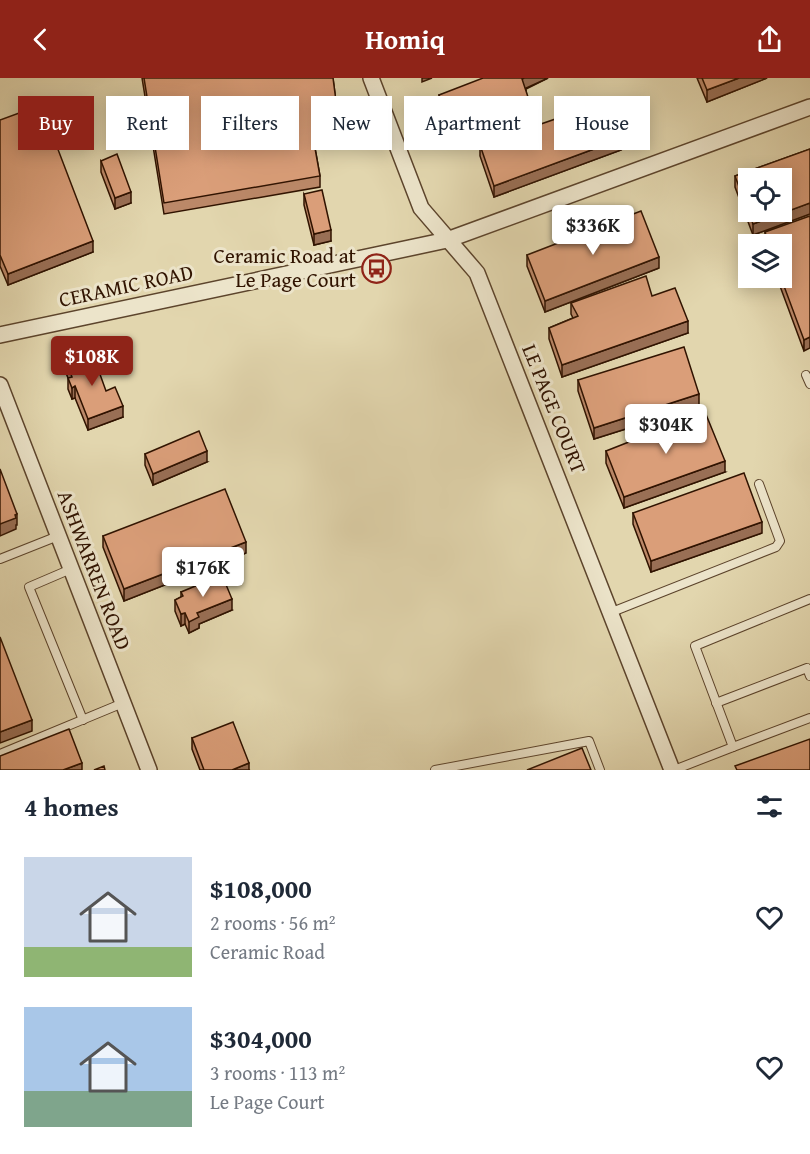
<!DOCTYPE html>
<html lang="en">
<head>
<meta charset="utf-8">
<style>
	:root { --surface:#fff; --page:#f6f6f7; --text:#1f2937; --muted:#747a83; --accent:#8f2418 }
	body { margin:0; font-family:"Gentium Book Plus",serif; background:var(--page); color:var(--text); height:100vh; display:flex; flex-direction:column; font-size:22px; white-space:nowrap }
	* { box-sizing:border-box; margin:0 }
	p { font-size:20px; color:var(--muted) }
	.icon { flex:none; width:33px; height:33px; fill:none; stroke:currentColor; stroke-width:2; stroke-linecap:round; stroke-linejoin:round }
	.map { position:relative; height:692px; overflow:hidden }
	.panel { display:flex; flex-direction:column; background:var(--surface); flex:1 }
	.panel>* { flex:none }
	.guide { position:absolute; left:18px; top:18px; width:774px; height:54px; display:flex; gap:12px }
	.fabs { position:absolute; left:738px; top:90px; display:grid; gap:12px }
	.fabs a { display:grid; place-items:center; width:54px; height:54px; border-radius:0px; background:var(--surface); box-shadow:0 3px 15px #0003; font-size:30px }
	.price { position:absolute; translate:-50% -51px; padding:0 14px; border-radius:6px; background:#fff; color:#222; font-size:20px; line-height:39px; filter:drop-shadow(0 2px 3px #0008) }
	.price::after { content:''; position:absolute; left:50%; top:36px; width:18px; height:14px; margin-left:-9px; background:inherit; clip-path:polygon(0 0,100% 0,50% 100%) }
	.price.current { background:var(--accent); color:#fff }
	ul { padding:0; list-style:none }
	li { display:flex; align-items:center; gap:18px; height:150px; padding:0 24px }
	li span { display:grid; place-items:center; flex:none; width:168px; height:120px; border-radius:0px; color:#555 }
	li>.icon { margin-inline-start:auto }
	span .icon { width:72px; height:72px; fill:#fffc; stroke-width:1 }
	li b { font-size:26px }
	h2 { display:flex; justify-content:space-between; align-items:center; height:72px; padding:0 24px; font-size:26px }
	.tag { padding:0 21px; border-radius:0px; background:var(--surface); box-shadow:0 3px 15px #0003; font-size:21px; line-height:54px }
	.tag.current { background:var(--accent); color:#fff }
	header { display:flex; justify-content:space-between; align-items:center; height:78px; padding:0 24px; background:var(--accent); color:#fff; font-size:27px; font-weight:700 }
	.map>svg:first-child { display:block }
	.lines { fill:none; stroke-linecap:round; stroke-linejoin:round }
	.lane-casing { stroke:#5c442c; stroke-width:10 }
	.street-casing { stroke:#5c442c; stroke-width:18 }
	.lane { stroke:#ece4ca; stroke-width:8 }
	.street { stroke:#ece4ca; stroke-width:15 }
	.wall { fill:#bb8868; stroke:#301300; stroke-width:1.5 }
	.shaded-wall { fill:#996f55; stroke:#301300; stroke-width:1.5 }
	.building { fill:#da9e79; stroke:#301300; stroke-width:1.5; fill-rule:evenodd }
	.labels { text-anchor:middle; stroke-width:6; stroke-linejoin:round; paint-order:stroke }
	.poi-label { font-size:21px; fill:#301300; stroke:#ece4ca; text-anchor:end }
	.street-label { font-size:21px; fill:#301300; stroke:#ece4ca }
</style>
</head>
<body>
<header><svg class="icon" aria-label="back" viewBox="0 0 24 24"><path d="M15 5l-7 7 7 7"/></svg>Homiq<svg class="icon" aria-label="share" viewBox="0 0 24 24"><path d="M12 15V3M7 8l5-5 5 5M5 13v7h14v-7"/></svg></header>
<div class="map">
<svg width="810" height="692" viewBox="0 0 810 692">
	<rect width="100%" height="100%" fill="#e2d6ae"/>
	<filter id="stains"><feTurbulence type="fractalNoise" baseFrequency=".00333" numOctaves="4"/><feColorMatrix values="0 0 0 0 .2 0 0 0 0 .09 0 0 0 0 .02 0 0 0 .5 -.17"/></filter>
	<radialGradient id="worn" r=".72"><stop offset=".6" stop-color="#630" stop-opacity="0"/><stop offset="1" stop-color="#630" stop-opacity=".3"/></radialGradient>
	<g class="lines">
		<defs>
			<g id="lane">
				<path d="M806,297l4,9"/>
				<path d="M0,481l58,-23"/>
				<path d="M71,491l-42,18 54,133"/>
				<path d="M612,534l164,-65 4,-6 -21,-57"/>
				<path d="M716,625l91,-35 3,8"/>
				<path d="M733,669l77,-29"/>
				<path d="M0,676l123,-51"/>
				<path d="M435,692l154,-29 11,29"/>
				<path d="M674,692l59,-23 -38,-101 115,-47"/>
			</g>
			<g id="street">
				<path d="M371,0l50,130 56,65 195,497"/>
				<path d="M0,257l447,-95 363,-133"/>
				<path d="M0,307l149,385"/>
			</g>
		</defs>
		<use href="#lane" class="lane-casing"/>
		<use href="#street" class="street-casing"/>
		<use href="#lane" class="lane"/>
		<use href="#street" class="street"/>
	</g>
	<g class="wall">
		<path d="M142,0h191l7,54v11l-25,5 5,28v11l-156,27z"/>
		<path d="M548,0l-22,11 2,19 -78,31 -11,-33v-11z"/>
		<path d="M697,0h70l-60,24z"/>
		<path d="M0,42l93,132 -85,33 -8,-19z"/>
		<path d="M602,48l19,24 -127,47 -14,-41v-11z"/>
		<path d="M810,71v65l-57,21 -18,-48v-11z"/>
		<path d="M101,83l30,42 -16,6 -14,-37z"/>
		<path d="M304,116l27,47 -17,4 -10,-40z"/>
		<path d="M810,138l-6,135 -27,-73h5v-34h-17v-12z"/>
		<path d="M527,177l132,13 -114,44 -18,-46z"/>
		<path d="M652,218l36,37 -126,44 -13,-38v-11l24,-10 -2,-4v-11z"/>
		<path d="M66,284l40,29 17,26 -35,13 -13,-32 -3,1 -4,-10v-11l-2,-5z"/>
		<path d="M578,302l121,26 -105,33 -16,-48z"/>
		<path d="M606,373l119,21 -101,36 -18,-45z"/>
		<path d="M145,376l62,8 -54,23 -8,-20z"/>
		<path d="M633,435l129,20 -111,39 -18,-48z"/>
		<path d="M103,458l143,17 -122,48 -21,-54z"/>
		<path d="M181,514l51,18 -33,14v4l-10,5 -4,-9 -4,2 -6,-15v-11l6,-3z"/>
		<path d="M192,660l57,32h-49l-8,-21z"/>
	</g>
	<g class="shaded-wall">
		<path d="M422,0h10l-10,4z"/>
		<path d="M524,0h24l-26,12v-11z"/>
		<path d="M739,0h28l-60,24v-12z"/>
		<path d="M528,19v11l-78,31v-11z"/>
		<path d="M621,61v11l-127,47v-11z"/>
		<path d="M131,114v11l-16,6v-11z"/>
		<path d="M810,125v11l-57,21v-11z"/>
		<path d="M331,152v11l-17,4v-11z"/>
		<path d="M93,163v11l-85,33v-11z"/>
		<path d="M659,179v11l-114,44v-11z"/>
		<path d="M688,243v12l-126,44v-12z"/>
		<path d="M810,259v11l-6,3v-11z"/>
		<path d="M75,308v12l-3,1v-11z"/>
		<path d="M699,316v12l-105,33v-11z"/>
		<path d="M123,328v11l-35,13v-11z"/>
		<path d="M207,373v11l-54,23v-11z"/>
		<path d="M725,383v11l-101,36v-11z"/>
		<path d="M17,436v11h-1v4l-16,7v-12z"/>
		<path d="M762,444v11l-111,39v-11z"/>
		<path d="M246,464v11l-122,48v-12z"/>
		<path d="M232,521v11l-33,14v4l-10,5v-11l8,-9z"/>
		<path d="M185,535v11l-4,2v-12z"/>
		<path d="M32,642v11l-32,12v-11z"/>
		<path d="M82,685v7h-19z"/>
		<path d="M249,685v7h-17z"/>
	</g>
	<g class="building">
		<path d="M144,0h189l7,54 -27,5 7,39 -156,27z"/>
		<path d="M483,0h41l-2,1 6,18 -78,31 -11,-33z"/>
		<path d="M702,0h37l-32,12z"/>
		<path d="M41,27l52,136 -85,33 -8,-19v-135z"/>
		<path d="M593,28l9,20 8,-5 11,18 -127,47 -14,-41z"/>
		<path d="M810,71v54l-57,21 -18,-48zM748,100h34v34h-34z"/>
		<path d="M117,76l14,38 -16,6 -14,-37z"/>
		<path d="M322,112l9,40 -17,4 -10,-40z"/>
		<path d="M641,133l18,46 -114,44 -18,-46z"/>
		<path d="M810,138v121l-6,3 -23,-62 1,-34h-13l-4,-12z"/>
		<path d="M646,198l6,20 23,-8 13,33 -126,44 -13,-37 29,-12 -7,-13z"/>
		<path d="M684,269l15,47 -105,34 -16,-48z"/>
		<path d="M92,274l14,39 9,-4 8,19 -35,13 -13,-33 -3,2 -4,-10 4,-1 -6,-15z"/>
		<path d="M705,334l20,49 -101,36 -18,-46z"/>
		<path d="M199,353l8,20 -54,23 -8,-20z"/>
		<path d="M0,391l17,45 -2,1 1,3 -16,6z"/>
		<path d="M744,395l18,49 -111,39 -18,-48z"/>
		<path d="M225,411l21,53 -122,47 -21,-53z"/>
		<path d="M222,497l10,24 -35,14 2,4 -10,5 -4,-9 -4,1 -6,-14 8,-4 -2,-4z"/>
		<path d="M0,559l32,83 -32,12z"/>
		<path d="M233,644l16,41 -17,7h-28l-12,-32z"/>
		<path d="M69,651l13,34 -19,7h-63v-14z"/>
		<path d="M810,661v31h-73l-2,-4z"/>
		<path d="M582,670l9,22h-64z"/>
		<path d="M104,688l1,4h-11z"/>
	</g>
	<defs>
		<symbol id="bus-ring" viewBox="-11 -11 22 22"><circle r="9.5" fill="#ece4ca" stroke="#8f2418" stroke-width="1.5"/><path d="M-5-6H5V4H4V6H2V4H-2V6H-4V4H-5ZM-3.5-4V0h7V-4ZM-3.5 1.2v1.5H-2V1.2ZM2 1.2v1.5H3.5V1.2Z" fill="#8f2418"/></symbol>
	</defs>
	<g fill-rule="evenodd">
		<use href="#bus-ring" x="360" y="174" width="33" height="33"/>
	</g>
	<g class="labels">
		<g class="poi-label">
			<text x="356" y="185">Ceramic Road at<tspan x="356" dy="24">Le Page Court</tspan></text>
		</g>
		<g class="street-label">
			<text transform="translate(126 208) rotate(-12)" y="7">CERAMIC ROAD</text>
			<text transform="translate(554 331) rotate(68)" y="7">LE PAGE COURT</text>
			<text transform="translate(94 492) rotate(69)" y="7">ASHWARREN ROAD</text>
		</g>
	</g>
	<rect width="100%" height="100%" filter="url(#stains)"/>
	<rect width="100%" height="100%" fill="url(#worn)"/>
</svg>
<div class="fabs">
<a><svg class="icon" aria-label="locate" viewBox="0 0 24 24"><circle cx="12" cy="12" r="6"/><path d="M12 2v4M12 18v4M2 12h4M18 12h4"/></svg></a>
<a><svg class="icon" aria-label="layers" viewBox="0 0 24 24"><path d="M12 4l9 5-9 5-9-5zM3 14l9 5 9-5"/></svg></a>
</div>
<b class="price" style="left:593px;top:178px">$336K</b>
<b class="price current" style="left:92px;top:309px">$108K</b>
<b class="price" style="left:666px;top:377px">$304K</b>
<b class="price" style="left:203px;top:520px">$176K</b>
<div class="guide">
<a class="tag current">Buy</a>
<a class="tag">Rent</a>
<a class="tag">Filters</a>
<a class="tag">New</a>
<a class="tag">Apartment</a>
<a class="tag">House</a>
</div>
</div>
<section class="panel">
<h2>4 homes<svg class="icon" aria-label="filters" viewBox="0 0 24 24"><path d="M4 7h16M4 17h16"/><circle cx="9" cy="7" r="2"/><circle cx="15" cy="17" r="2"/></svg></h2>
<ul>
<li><span style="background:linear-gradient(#c9d6e8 75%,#8fb573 0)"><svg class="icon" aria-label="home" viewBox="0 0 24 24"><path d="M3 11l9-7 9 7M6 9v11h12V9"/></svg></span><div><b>$108,000</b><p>2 rooms · 56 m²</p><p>Ceramic Road</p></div><svg class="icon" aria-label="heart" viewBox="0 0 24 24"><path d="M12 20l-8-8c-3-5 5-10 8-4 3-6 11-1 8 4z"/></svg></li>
<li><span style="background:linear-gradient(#a9c7e8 70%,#7fa58c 0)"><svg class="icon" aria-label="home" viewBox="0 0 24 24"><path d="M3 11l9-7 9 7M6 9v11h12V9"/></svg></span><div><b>$304,000</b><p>3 rooms · 113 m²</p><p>Le Page Court</p></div><svg class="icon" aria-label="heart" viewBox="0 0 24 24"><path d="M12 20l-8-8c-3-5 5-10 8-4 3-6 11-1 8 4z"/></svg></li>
</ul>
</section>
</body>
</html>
